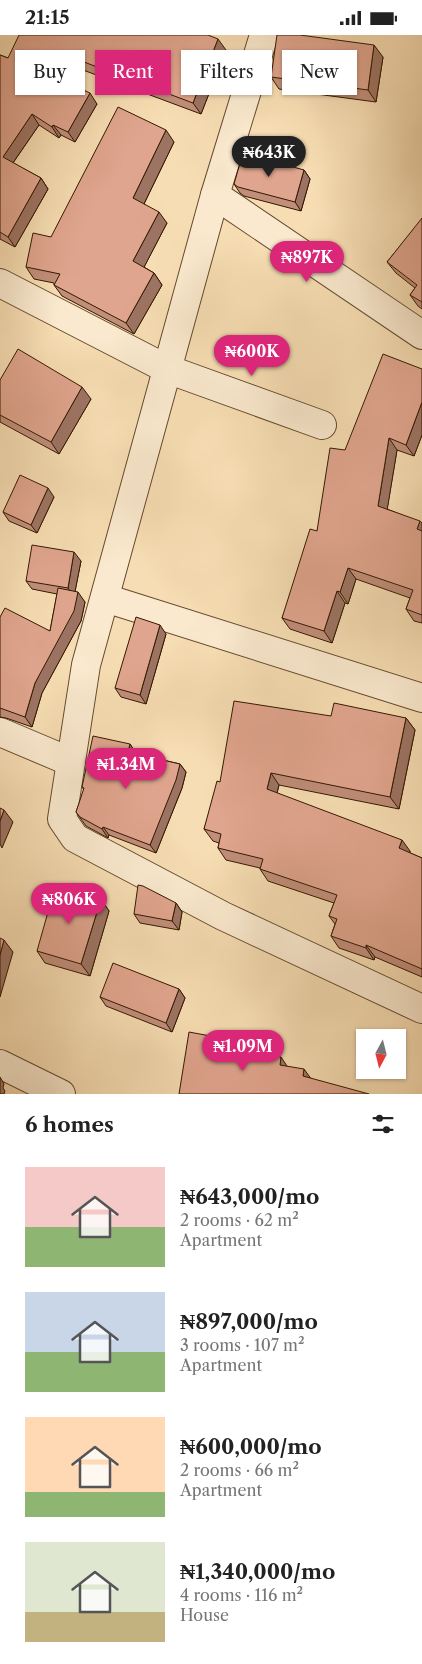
<!DOCTYPE html>
<html lang="en">
<head>
<meta charset="utf-8">
<style>
	:root { --surface:#fff; --page:#f6f6f6; --text:#222; --muted:#767676; --accent:#db2777 }
	body { margin:0; font-family:"Libre Caslon Text",serif; background:var(--page); color:var(--text); height:100vh; display:flex; flex-direction:column; font-size:19px; white-space:nowrap }
	* { box-sizing:border-box; margin:0 }
	p { font-size:16px; color:var(--muted) }
	.icon { flex:none; width:28px; height:28px; fill:none; stroke:currentColor; stroke-width:2; stroke-linecap:round; stroke-linejoin:round }
	.map { position:relative; height:1059px; overflow:hidden }
	.sheet { display:flex; flex-direction:column; background:var(--surface); flex:1 }
	.sheet>* { flex:none }
	.guide { position:absolute; left:15px; top:15px; width:392px; height:45px; display:flex; gap:10px }
	.needle { width:32px; rotate:187deg }
	.buttons { position:absolute; left:356px; top:994px; display:grid; gap:10px }
	.buttons a { display:grid; place-items:center; width:50px; height:50px; border-radius:0px; background:var(--surface); box-shadow:0 1px 4px #0004; font-size:25px }
	.price { position:absolute; translate:-50% -42px; padding:0 11px; border-radius:18px; background:var(--accent); color:#fff; font-size:16px; line-height:32px; filter:drop-shadow(0 1px 2px #0008) }
	.price::after { content:''; position:absolute; left:50%; top:30px; width:15px; height:11px; margin-left:-8px; background:inherit; clip-path:polygon(0 0,100% 0,50% 100%) }
	.price.current { background:#222; color:#fff }
	ul { padding:0; list-style:none }
	li { display:flex; align-items:center; gap:15px; height:125px; padding:0 25px }
	li span { display:grid; place-items:center; flex:none; width:140px; height:100px; border-radius:0px; color:#555 }
	li>.icon { margin-inline-start:auto }
	span .icon { width:60px; height:60px; fill:#fffc; stroke-width:1 }
	li b { font-size:21px }
	h2 { display:flex; justify-content:space-between; align-items:center; height:60px; padding:0 25px; font-size:21px }
	.tag { padding:0 18px; border-radius:0px; background:var(--surface); box-shadow:0 1px 4px #0004; font-size:18px; line-height:45px }
	.tag.current { background:var(--accent); color:#fff }
	.status { display:flex; justify-content:space-between; align-items:center; height:35px; padding:0 25px; background:var(--surface); direction:ltr }
	.status svg { height:14px; fill:currentColor }
	.map>svg:first-child { display:block }
	.lines { fill:none; stroke-linecap:round; stroke-linejoin:round }
	.minor-casing { stroke:#644a2d; stroke-width:30 }
	.minor { stroke:#fae9ce; stroke-width:28 }
	.wall { fill:#c18e7a; stroke:#331900 }
	.shaded-wall { fill:#9d7463; stroke:#331900 }
	.building { fill:#e0a58e; stroke:#331900 }
</style>
</head>
<body>
<div class="status"><b>21:15</b><svg viewBox="0 0 49 12"><path d="M0 12V9h3v3zM5 12V6h3v6zM10 12V3h3v9zM15 12V0h3v12zM26 1h20v11H26zM47 4h2v5h-2z"/></svg></div>
<div class="map">
<svg width="422" height="1059" viewBox="0 0 422 1059">
	<rect width="100%" height="100%" fill="#f7ddb3"/>
	<filter id="stains"><feTurbulence type="fractalNoise" baseFrequency=".004" numOctaves="4"/><feColorMatrix values="0 0 0 0 .2 0 0 0 0 .09 0 0 0 0 .02 0 0 0 .5 -.17"/></filter>
	<radialGradient id="worn" r=".72"><stop offset=".6" stop-color="#630" stop-opacity="0"/><stop offset="1" stop-color="#630" stop-opacity=".3"/></radialGradient>
	<g class="lines">
		<defs>
			<g id="minor">
				<path d="M264,0l-49,160 -129,470 -24,154 13,19 148,78 199,93"/>
				<path d="M215,160l207,140"/>
				<path d="M0,248l167,86 155,56"/>
				<path d="M105,563l317,100"/>
				<path d="M0,697l71,30"/>
				<path d="M0,1029l61,30"/>
			</g>
		</defs>
		<use href="#minor" class="minor-casing"/>
		<use href="#minor" class="minor"/>
	</g>
	<g class="wall">
		<path d="M226,15l-25,64 -118,-44 -7,16 21,18 -22,38 -14,-7 -2,3 -20,-13 -26,38 28,15 7,11 -33,58 -15,-8v-184l8,3z"/>
		<path d="M383,22l-7,45 -97,-13 -8,-12z"/>
		<path d="M174,107l-30,62 23,19 -23,44 10,6 8,12 -28,49 -72,-38 -8,-11v-2l-20,-4 -8,-12 25,-30z"/>
		<path d="M304,135l6,9 -9,32 -57,-15 -4,-3 -6,-9z"/>
		<path d="M422,184v90l-4,-3 -8,-11 5,-7 -19,-15 -9,-11z"/>
		<path d="M422,334v66l-8,21 -17,-6 -10,59 35,14v100l-8,-2 -8,-12 4,-11 -54,-19 -8,25 -3,-1 -13,40 -42,-14 -8,-11 35,-87 28,-81z"/>
		<path d="M0,345l91,19 -32,55 -59,-32z"/>
		<path d="M54,462l-17,36 -28,-12 -6,-9z"/>
		<path d="M81,526l-6,30 10,11 -4,19 -39,72 -10,34 -26,-9 -6,-1v-100l50,14 7,-37 -25,-5 -6,-8z"/>
		<path d="M166,599l-20,70 -25,-7 -6,-9z"/>
		<path d="M331,681l75,2 9,12 -16,79 -120,-24 -2,8 133,58v2l12,5v119l-47,-20 -1,3 -35,-12 -8,-12 4,-12 -6,-8 5,-13 -66,-22 -8,-12v-1l-34,-8 -8,-12 1,-5 -6,-2 -9,-12 16,-47z"/>
		<path d="M130,709l6,10 44,10 6,8 -4,16 -26,65 -47,-18 -1,3 -22,-12 -10,-14 8,-22 -2,-3z"/>
		<path d="M101,864l8,12 -19,65 -45,-13 -8,-12z"/>
		<path d="M176,868l6,9 -3,18 -39,-7 -6,-9z"/>
		<path d="M179,954l6,9 -13,34 -66,-26 -6,-9z"/>
	</g>
	<g class="shaded-wall">
		<path d="M218,4l8,11 -25,64 -8,-11z"/>
		<path d="M374,10l9,12 -7,45 -8,-12z"/>
		<path d="M76,24l7,11 -10,22 -7,-10z"/>
		<path d="M90,58l7,11 -22,38 -7,-10z"/>
		<path d="M32,79l7,11 -29,42 -7,-10z"/>
		<path d="M53,90l8,10 -2,3 -7,-11z"/>
		<path d="M166,95l8,12 -33,68 -8,-12z"/>
		<path d="M304,135l6,9 -9,32 -6,-9z"/>
		<path d="M41,143l7,11 -33,58 -7,-10z"/>
		<path d="M159,177l8,11 -26,50 -8,-12z"/>
		<path d="M154,238l8,12 -28,49 -8,-11z"/>
		<path d="M82,352l9,12 -32,55 -8,-12z"/>
		<path d="M422,367v33l-8,21 -8,-11z"/>
		<path d="M389,403l8,12 -11,67 -8,-11z"/>
		<path d="M48,453l6,9 -17,36 -6,-8z"/>
		<path d="M420,486l2,2v13l-5,-7z"/>
		<path d="M74,517l7,9 -7,36 -6,-9z"/>
		<path d="M348,533l8,11 -8,25 -8,-12z"/>
		<path d="M337,556l8,12 -13,40 -8,-12z"/>
		<path d="M78,557l7,10 -4,19 -39,72 -10,34 -7,-10 10,-34z"/>
		<path d="M160,590l6,9 -20,70 -6,-9z"/>
		<path d="M406,683l9,12 -16,79 -9,-12z"/>
		<path d="M130,709l6,9 -2,7 -6,-8z"/>
		<path d="M180,729l6,8 -4,16 -26,65 -6,-8z"/>
		<path d="M271,738l8,12 -4,15 -8,-11z"/>
		<path d="M4,775l9,12 -11,26 -2,-4v-23z"/>
		<path d="M103,792l6,8 -1,3 -6,-9z"/>
		<path d="M402,805l8,11 -3,9 -8,-12z"/>
		<path d="M101,864l8,12 -19,65 -9,-12z"/>
		<path d="M176,868l6,9 -3,18 -7,-9z"/>
		<path d="M4,905l9,12 -13,45v-42z"/>
		<path d="M366,910l9,12 -1,3 -8,-12z"/>
		<path d="M179,954l6,9 -13,34 -6,-9z"/>
		<path d="M243,1007l8,11 -9,-2z"/>
		<path d="M281,1022l8,12 -9,-4z"/>
		<path d="M304,1034l8,11 -9,-4z"/>
		<path d="M0,1042l4,7 -1,4 2,3 -1,3h-4z"/>
	</g>
	<g class="building">
		<path d="M19,0h189l10,4 -25,64 -117,-44 -10,23 24,11 -22,39 -15,-7 -1,2 -20,-13 -29,43 38,21 -33,59 -8,-5v-177l8,3z"/>
		<path d="M277,0h23l74,10 -6,45 -97,-13z"/>
		<path d="M118,72l48,23 -33,68 26,14 -26,49 21,12 -28,50 -72,-38 6,-11 -34,-7 7,-34 18,4z"/>
		<path d="M243,118l61,17 -9,32 -57,-15 -4,-3z"/>
		<path d="M422,183v84l-12,-7 7,-10 -30,-23z"/>
		<path d="M18,314l64,38 -31,55 -51,-27v-35z"/>
		<path d="M383,319l39,15v33l-16,43 -17,-7 -11,68 42,15 -3,8 5,2v84l-16,-6 7,-19 -65,-22 -8,24 -3,-1 -13,40 -42,-13 28,-89 7,2 13,-83 15,2z"/>
		<path d="M20,440l28,13 -17,37 -28,-13z"/>
		<path d="M32,510l42,7 -6,36 -42,-7z"/>
		<path d="M58,553l20,4 -4,19 -39,72 -10,34 -25,-9v-91l5,-9 45,23z"/>
		<path d="M136,582l24,8 -20,70 -25,-7z"/>
		<path d="M234,666l97,15 3,-13 72,15 -16,79 -119,-24 -4,16 135,51 -3,8 23,10v111l-56,-24v3l-35,-12 6,-17 -8,-3 8,-21 -77,-26 3,-10 -45,-11 3,-14 -17,-5 13,-48 3,1z"/>
		<path d="M93,701l37,8 -2,8 52,12 -4,16 -26,65 -47,-18 -1,2 -22,-12 -4,-5 8,-24 -2,-1z"/>
		<path d="M0,773l4,2 -4,11z"/>
		<path d="M138,850l5,1 33,17 -4,18 -38,-7z"/>
		<path d="M55,852l46,12 -20,65 -44,-13z"/>
		<path d="M0,903l4,2 -4,15z"/>
		<path d="M113,928l66,26 -13,34 -66,-26z"/>
		<path d="M189,997l54,10 -1,9 39,6 -1,8 24,4 -1,7 66,18h-190z"/>
	</g>
	<rect width="100%" height="100%" filter="url(#stains)"/>
	<rect width="100%" height="100%" fill="url(#worn)"/>
</svg>
<div class="buttons">
<a><svg class="needle" viewBox="-14 -14 28 28"><path d="M0-13l5 13h-10z" fill="#e53935"/><path d="M0 13l5-13h-10z" fill="#767676"/></svg></a>
</div>
<b class="price current" style="left:269px;top:143px">₦643K</b>
<b class="price" style="left:307px;top:248px">₦897K</b>
<b class="price" style="left:252px;top:342px">₦600K</b>
<b class="price" style="left:126px;top:755px">₦1.34M</b>
<b class="price" style="left:69px;top:890px">₦806K</b>
<b class="price" style="left:243px;top:1037px">₦1.09M</b>
<div class="guide">
<a class="tag">Buy</a>
<a class="tag current">Rent</a>
<a class="tag">Filters</a>
<a class="tag">New</a>
</div>
</div>
<section class="sheet">
<h2>6 homes<svg class="icon" aria-label="filters" viewBox="0 0 24 24"><path d="M4 7h16M4 17h16"/><circle cx="9" cy="7" r="2"/><circle cx="15" cy="17" r="2"/></svg></h2>
<ul>
<li><span style="background:linear-gradient(#f6c9c9 60%,#8fb573 0)"><svg class="icon" aria-label="home" viewBox="0 0 24 24"><path d="M3 11l9-7 9 7M6 9v11h12V9"/></svg></span><div><b>₦643,000/mo</b><p>2 rooms · 62 m²</p><p>Apartment</p></div></li>
<li><span style="background:linear-gradient(#c9d6e8 60%,#8fb573 0)"><svg class="icon" aria-label="home" viewBox="0 0 24 24"><path d="M3 11l9-7 9 7M6 9v11h12V9"/></svg></span><div><b>₦897,000/mo</b><p>3 rooms · 107 m²</p><p>Apartment</p></div></li>
<li><span style="background:linear-gradient(#ffd9b3 75%,#8fb573 0)"><svg class="icon" aria-label="home" viewBox="0 0 24 24"><path d="M3 11l9-7 9 7M6 9v11h12V9"/></svg></span><div><b>₦600,000/mo</b><p>2 rooms · 66 m²</p><p>Apartment</p></div></li>
<li><span style="background:linear-gradient(#dfe7d0 70%,#c2b280 0)"><svg class="icon" aria-label="home" viewBox="0 0 24 24"><path d="M3 11l9-7 9 7M6 9v11h12V9"/></svg></span><div><b>₦1,340,000/mo</b><p>4 rooms · 116 m²</p><p>House</p></div></li>
</ul>
</section>
</body>
</html>
